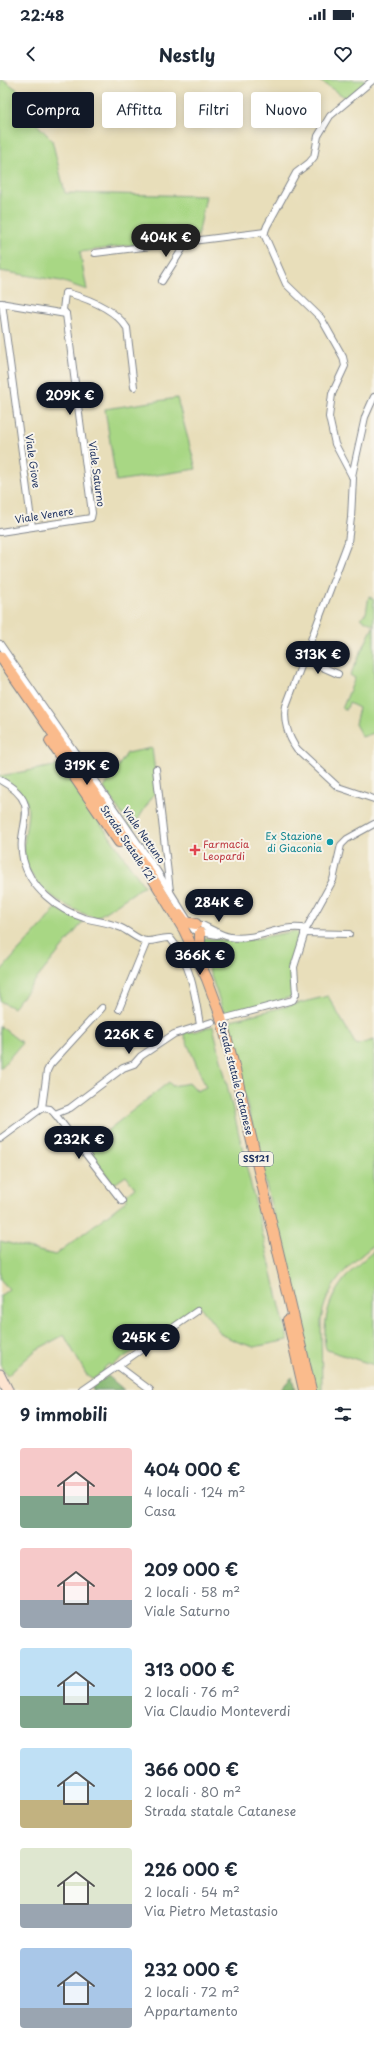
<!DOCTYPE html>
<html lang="it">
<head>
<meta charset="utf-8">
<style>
	:root { --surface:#fff; --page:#f2f2f3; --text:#1f2937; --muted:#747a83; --accent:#111827 }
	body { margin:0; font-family:"Playpen Sans",sans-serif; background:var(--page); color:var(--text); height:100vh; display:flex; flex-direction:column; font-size:15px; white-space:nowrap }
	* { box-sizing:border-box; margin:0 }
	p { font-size:13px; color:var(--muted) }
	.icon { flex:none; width:22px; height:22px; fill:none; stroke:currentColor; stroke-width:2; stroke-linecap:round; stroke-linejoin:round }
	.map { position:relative; height:1310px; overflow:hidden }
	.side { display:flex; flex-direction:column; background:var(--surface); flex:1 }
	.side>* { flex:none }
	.top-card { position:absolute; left:12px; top:12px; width:350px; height:36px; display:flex; gap:8px }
	.price { position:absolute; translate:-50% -34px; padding:0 9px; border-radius:14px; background:var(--accent); color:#fff; font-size:13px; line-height:26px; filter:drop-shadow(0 1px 2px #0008) }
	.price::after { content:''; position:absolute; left:50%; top:24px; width:12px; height:9px; margin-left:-6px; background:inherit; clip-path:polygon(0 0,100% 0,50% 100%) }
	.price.selected { background:#222; color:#fff }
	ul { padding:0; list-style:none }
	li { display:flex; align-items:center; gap:12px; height:100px; padding:0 20px }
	li span { display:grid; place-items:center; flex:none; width:112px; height:80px; border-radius:4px; color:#555 }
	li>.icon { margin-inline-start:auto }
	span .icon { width:48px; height:48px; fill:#fffc; stroke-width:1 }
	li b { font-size:17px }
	h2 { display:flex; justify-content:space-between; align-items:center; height:48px; padding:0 20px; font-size:17px }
	.pill { padding:0 14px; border-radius:4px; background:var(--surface); box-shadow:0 2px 10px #0003; font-size:14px; line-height:36px }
	.pill.selected { background:var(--accent); color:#fff }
	.status { display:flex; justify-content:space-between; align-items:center; height:28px; padding:0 20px; background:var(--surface); direction:ltr }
	.status svg { height:11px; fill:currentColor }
	header { display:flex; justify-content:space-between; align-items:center; height:52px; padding:0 20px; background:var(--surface); font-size:18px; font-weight:700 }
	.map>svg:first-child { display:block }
	.green { fill:#a8d784; stroke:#628371 }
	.forest { fill:#86b872; stroke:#507468 }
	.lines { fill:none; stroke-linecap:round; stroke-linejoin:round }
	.street-casing { stroke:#82868c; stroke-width:8 }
	.secondary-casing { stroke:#82868c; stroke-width:11 }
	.primary-casing { stroke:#82868c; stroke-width:12 }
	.street { stroke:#fff; stroke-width:6 }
	.secondary { stroke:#fde4d1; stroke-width:9 }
	.primary { stroke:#fabb8c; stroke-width:10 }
	.culture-dot { fill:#0f9aa8; stroke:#f7f3e8; stroke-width:1.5 }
	.health-dot { fill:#e0444e; stroke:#f7f3e8; stroke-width:1.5 }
	.labels { text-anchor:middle; stroke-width:4; stroke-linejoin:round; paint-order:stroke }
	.shield { fill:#f7f3e8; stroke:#5d6a87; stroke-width:1 }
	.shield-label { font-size:9px; font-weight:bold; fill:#1b2f5e }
	.street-label { font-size:10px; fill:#1b2f5e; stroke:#f7f3e8 }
	.culture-label { font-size:10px; fill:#0d838f; stroke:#f7f3e8; text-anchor:end }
	.health-label { font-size:10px; fill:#be3a42; stroke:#f7f3e8; text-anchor:start }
</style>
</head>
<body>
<div class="status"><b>22:48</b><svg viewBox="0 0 49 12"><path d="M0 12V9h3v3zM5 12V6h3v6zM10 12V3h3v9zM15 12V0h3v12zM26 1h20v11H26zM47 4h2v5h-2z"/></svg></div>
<header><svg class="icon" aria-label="back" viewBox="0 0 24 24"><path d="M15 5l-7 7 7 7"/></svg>Nestly<svg class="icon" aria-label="heart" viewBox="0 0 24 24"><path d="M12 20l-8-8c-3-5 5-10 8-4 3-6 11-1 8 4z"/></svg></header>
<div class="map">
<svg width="374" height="1310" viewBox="0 0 374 1310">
	<rect width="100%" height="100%" fill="#f7f3e8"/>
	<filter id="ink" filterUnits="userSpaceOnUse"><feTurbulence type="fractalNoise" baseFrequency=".025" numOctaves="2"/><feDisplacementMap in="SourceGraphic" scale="8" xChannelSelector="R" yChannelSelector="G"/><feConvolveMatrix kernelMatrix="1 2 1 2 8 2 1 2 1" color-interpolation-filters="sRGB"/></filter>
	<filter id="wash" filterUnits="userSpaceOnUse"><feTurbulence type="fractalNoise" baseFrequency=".012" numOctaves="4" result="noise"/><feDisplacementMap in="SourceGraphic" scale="16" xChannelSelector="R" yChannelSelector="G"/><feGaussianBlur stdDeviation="0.9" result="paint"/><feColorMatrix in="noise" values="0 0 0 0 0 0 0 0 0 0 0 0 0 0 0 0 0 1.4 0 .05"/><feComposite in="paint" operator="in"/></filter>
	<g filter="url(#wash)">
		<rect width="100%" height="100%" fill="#e8deba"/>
		<g class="green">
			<path d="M0,0h4l18,13 8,24 22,23 13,53 141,3 -8,40 -118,16 7,38 -26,-9 -61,-10z"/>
			<path d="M318,0h47v5l-17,14z"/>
			<path d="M177,318l19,71 -80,12 -11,-72z"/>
			<path d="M369,516l5,4v133l-12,4 -7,-13 4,-16 -10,-5 -3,7 -4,-1 13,-31 -5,-3 24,-50 -14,-7 6,-5z"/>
			<path d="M152,668l5,41 -25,40 -28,-41 23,-35z"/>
			<path d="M60,685l84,121 -48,32c-26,-8 -67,-30 -71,-61 -5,-38 21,-56 -25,-79v-2z"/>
			<path d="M56,828l27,14 -70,86 -13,-7v-29c18,-22 39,-41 56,-64z"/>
			<path d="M295,851l6,6 -10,32 2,22 -2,6 -66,19 -21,-60 -1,-18 35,4z"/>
			<path d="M328,916l28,49 18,-5v205c-26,20 -49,42 -53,76l1,69h-7l-88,-369z"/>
			<path d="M0,946l22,17 -22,26z"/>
			<path d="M213,946l75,314 -34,7 -16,-5 -16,-7 -23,-30 -57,43h-4l-27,18 -2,-2 -5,4v3l-11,8 -7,-5 -22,-39 -28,15 -29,26 -7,-11v-69l9,-7 -9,-10v-38l55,14 72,-55 -1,-5 9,-7 -9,-12 -12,8 -29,-36 84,-66 3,4 18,-3 7,8 9,-4 -23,-54 14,-2z"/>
			<path d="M374,1171v114l-47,-15c-4,-6 -2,-14 -2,-21 2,-36 23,-57 49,-78z"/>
		</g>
		<g class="forest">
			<path d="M108,1296l16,14h-31l-1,-3z"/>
			<path d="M292,1297l3,13h-15z"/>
		</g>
	</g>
	<g filter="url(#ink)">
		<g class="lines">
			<defs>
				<g id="street">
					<path d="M373,0l-43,36 -12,20 -4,21 -5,6 -13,10 -29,53 -3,8 22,50 35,34 22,39 2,9 -13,28 -3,23 6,27 18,34 -2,40 -3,24 -62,164c-3,14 2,31 11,43l41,38 36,12"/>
					<path d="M95,173l170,-21"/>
					<path d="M162,201l26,-41"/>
					<path d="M0,223l66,11"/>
					<path d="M2,223l30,224"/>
					<path d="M352,396l13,-59 9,-20"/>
					<path d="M0,452l91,-14 1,-5 -26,-199 -3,-4 2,-17h3c21,6 47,16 59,35l7,59"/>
					<path d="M0,564l157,227 37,59"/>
					<path d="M304,579l34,15"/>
					<path d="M156,689l14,122"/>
					<path d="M0,700c46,25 15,43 23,79 6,28 35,51 61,59 11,3 24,4 35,9 9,3 18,13 27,14 8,1 16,-4 24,-3 21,24 25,57 30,87"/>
					<path d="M202,845c9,4 18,10 28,12 26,5 51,-14 76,-8l27,-49 8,-35 6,-6 27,-15"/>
					<path d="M201,852l16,3"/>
					<path d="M304,853l45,1"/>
					<path d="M119,929l28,-68"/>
					<path d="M226,938l67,-18 3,-6 -2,-27 12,-38"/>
					<path d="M42,1028l8,1 5,5 67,87"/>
					<path d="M55,1034l15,-6 53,-40 11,-4 7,-8 33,-22 38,-12"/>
					<path d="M0,1059l42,-31 5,-37 3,-6 52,-57"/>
					<path d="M118,1286l32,24"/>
					<path d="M83,1310l114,-79"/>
				</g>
				<path id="secondary" d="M0,1294l8,16"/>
				<g id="primary">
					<path d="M0,576l152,221 32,53 23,49 13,35 15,56 76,320"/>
					<path d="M50,661l69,101"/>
					<path d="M180,835l5,7 11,2"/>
					<path d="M200,853v13l3,11"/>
					<path d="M288,1240l16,70"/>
				</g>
			</defs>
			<use href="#street" class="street-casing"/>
			<use href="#secondary" class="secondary-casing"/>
			<use href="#primary" class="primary-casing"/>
			<use href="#street" class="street"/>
			<use href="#secondary" class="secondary"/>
			<use href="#primary" class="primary"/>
		</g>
	</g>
	<circle class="culture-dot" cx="330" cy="762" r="4"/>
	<path class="health-dot" d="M193 764h4v4h4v4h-4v4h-4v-4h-4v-4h4z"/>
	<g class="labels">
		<rect class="shield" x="239" y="1072" width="34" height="14" rx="3"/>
		<g class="shield-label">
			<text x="256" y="1082">SS121</text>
		</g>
		<g class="street-label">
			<text transform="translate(33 381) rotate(82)" y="4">Viale Giove</text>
			<text transform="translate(97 394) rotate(82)" y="4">Viale Saturno</text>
			<text transform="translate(44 435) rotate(-9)" y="4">Viale Venere</text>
			<text transform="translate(144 755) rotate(55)" y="4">Viale Nettuno</text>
			<text transform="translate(128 763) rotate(56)" y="4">Strada Statale 121</text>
			<text transform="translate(236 998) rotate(76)" y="4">Strada statale Catanese</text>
		</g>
		<g class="culture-label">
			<text x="322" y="760">Ex Stazione<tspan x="322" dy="12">di Giaconia</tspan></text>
		</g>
		<g class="health-label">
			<text x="203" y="768">Farmacia<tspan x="203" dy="12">Leopardi</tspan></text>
		</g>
	</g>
</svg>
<b class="price selected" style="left:166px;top:178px">404K €</b>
<b class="price" style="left:70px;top:336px">209K €</b>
<b class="price" style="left:318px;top:595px">313K €</b>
<b class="price" style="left:87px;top:706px">319K €</b>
<b class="price" style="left:219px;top:843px">284K €</b>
<b class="price" style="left:200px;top:896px">366K €</b>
<b class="price" style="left:129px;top:975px">226K €</b>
<b class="price" style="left:79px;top:1080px">232K €</b>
<b class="price" style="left:146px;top:1278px">245K €</b>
<div class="top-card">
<a class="pill selected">Compra</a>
<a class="pill">Affitta</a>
<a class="pill">Filtri</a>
<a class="pill">Nuovo</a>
</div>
</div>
<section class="side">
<h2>9 immobili<svg class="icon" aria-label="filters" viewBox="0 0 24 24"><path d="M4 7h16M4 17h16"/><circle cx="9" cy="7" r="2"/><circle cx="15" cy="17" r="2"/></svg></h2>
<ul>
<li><span style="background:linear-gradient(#f6c9c9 60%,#7fa58c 0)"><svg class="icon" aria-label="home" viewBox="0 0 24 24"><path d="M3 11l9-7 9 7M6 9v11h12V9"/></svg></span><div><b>404 000 €</b><p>4 locali · 124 m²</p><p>Casa</p></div></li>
<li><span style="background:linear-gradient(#f6c9c9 65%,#9aa5b1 0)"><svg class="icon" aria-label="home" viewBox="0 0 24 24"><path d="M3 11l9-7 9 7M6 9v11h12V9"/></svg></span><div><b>209 000 €</b><p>2 locali · 58 m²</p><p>Viale Saturno</p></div></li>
<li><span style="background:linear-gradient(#bfe0f5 60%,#7fa58c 0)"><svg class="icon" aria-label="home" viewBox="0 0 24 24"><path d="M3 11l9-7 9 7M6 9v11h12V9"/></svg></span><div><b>313 000 €</b><p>2 locali · 76 m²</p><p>Via Claudio Monteverdi</p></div></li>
<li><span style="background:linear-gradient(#bfe0f5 65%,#c2b280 0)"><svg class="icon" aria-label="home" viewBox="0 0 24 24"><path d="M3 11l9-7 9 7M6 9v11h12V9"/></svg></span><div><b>366 000 €</b><p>2 locali · 80 m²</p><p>Strada statale Catanese</p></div></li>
<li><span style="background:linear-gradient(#dfe7d0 70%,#9aa5b1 0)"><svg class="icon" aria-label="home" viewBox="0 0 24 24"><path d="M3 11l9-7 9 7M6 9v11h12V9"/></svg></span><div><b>226 000 €</b><p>2 locali · 54 m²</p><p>Via Pietro Metastasio</p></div></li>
<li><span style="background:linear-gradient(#a9c7e8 75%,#9aa5b1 0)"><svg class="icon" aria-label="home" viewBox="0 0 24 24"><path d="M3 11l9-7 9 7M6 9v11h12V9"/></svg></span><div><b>232 000 €</b><p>2 locali · 72 m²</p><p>Appartamento</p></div></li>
</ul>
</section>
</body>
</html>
